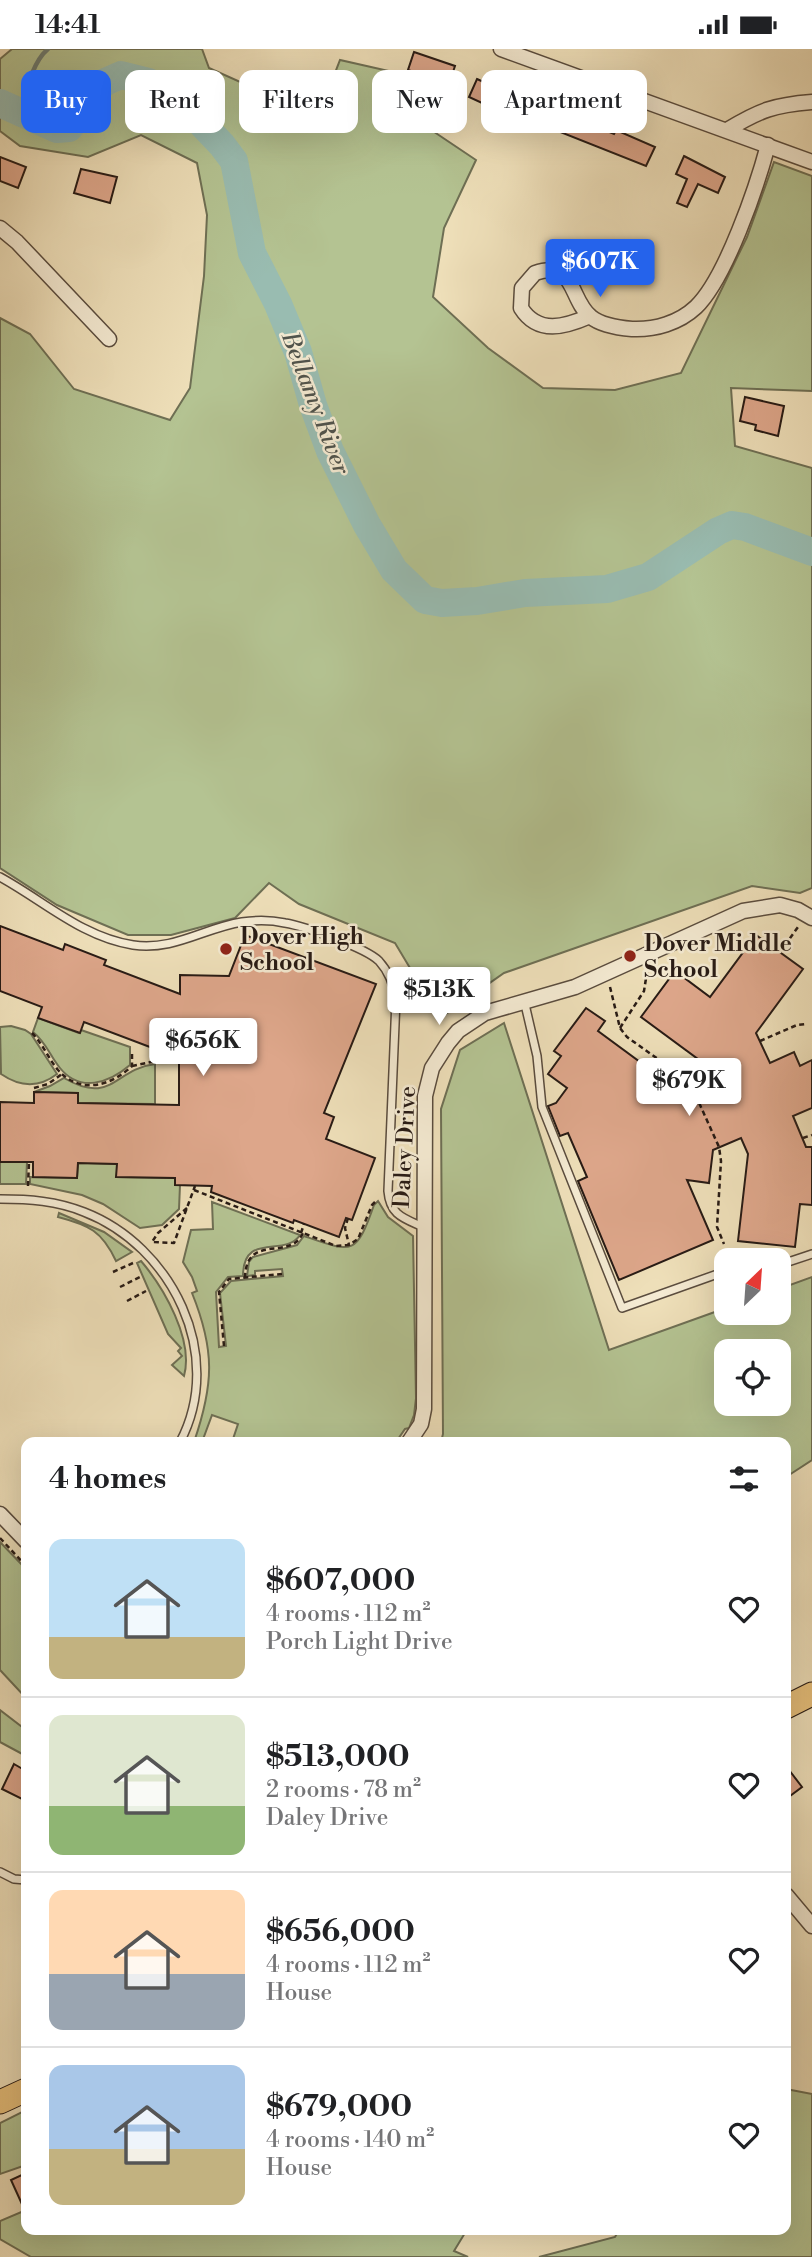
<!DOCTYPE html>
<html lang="en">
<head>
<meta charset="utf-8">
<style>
	:root { --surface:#fff; --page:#f2f2f2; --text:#202124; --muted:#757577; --line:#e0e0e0; --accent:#2563eb }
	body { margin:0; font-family:"Libre Bodoni",serif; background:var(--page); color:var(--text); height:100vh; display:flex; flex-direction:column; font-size:26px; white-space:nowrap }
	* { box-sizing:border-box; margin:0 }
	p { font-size:23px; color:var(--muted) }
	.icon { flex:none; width:38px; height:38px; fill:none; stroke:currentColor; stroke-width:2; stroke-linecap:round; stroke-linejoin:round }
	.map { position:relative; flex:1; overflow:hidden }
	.drawer { position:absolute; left:21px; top:1388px; width:770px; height:798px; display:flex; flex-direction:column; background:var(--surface); border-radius:14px; box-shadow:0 7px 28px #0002 }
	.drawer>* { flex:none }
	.guide { position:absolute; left:21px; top:21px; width:770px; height:63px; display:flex; gap:14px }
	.needle { width:46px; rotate:25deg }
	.fabs { position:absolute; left:714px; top:1199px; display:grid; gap:14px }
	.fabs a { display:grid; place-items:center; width:77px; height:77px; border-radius:14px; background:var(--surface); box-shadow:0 7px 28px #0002; font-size:35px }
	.price { position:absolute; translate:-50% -60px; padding:0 16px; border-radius:7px; background:#fff; color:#222; font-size:23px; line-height:46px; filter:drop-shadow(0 2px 4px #0008) }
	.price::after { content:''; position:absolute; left:50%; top:42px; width:21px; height:16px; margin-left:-10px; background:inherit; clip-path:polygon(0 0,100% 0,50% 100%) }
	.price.on { background:var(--accent); color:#fff }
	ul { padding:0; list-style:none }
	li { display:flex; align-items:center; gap:21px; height:175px; padding:0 28px }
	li+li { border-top:2px solid var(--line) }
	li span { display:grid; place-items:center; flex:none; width:196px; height:140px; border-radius:14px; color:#555 }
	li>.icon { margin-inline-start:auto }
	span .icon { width:84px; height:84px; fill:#fffc; stroke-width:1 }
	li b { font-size:30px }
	h2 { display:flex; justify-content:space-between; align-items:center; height:84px; padding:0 28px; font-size:30px }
	.pill { padding:0 24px; border-radius:14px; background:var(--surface); box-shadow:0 7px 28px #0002; font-size:24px; line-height:63px }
	.pill.on { background:var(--accent); color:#fff }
	.status { display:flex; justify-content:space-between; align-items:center; height:49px; padding:0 35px; background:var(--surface); direction:ltr }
	.status svg { height:19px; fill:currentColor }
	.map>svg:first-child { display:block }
	.green { fill:#b4c392; stroke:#6e6f54; stroke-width:2; fill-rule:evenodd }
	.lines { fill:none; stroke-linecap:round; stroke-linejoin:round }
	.stream { stroke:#6c7c73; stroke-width:4.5 }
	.river { stroke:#99bcb1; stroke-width:28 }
	.building { fill:#dda68a; stroke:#281b15; stroke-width:2 }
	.service-casing { stroke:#5a4c3e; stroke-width:10 }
	.minor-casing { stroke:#5a4c3e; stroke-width:17 }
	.primary-casing { stroke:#281b15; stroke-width:25 }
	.path { stroke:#281b15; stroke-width:2.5; stroke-dasharray:5 3.5; stroke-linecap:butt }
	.service { stroke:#f4ead2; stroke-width:7 }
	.minor { stroke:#f4ead2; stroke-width:14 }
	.primary { stroke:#e7c07c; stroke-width:23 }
	.poi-dot { fill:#8f2418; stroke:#f4ead2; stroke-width:2.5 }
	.labels { text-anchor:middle; stroke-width:5; stroke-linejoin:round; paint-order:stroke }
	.poi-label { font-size:23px; font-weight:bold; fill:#281b15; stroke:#f4ead2; text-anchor:start }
	.street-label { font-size:23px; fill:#281b15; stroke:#f4ead2 }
	.water-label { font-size:24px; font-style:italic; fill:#50534c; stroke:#f4ead2 }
</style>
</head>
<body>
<div class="status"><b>14:41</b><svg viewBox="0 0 49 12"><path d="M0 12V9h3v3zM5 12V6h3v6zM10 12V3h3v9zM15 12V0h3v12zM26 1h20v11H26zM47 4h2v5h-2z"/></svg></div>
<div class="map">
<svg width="812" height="2208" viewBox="0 0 812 2208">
	<rect width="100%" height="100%" fill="#eedfb9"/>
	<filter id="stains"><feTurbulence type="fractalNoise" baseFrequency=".00286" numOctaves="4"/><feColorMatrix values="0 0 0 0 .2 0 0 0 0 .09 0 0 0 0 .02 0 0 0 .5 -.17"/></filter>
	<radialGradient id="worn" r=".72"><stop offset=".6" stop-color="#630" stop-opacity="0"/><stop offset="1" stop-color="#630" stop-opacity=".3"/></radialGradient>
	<g class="green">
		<path d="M12,0h190l7,19 40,18 55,-7 24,12 12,-31 62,14 -2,35 76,51 -32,68 -11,69 55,51 55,40 72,2 66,-17 66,-136 27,-75 38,14v215l-81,-3 4,58 77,22v420l-12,5 -48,-7 -248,87 -64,45 -45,-75 -96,-39 -30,-21 -34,35 -64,17h-43l-71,-30 -57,-37v-550l30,16 44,55 96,31 20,-32 14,-112 3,-61 -10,-52 -56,-28 -53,22 -68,-11 -20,-15v-72z"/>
		<path d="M38,969l41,15 2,-3 49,17v18c-21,18 -50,28 -70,3 -10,-12 -14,-26 -27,-36z"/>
		<path d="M504,974l105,327 117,-42v5h53v-24l33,-12v183l-26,17v-35h-345l2,-8 -2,-325 19,-59zM726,1302h53v52h-53z"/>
		<path d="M11,977l14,4 6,4 26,40c-18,14 -37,13 -56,0l-1,-47z"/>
		<path d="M155,1015v40l-77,-1 -1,-10 -43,-1 16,-6 14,-8c48,28 50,-9 91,-14z"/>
		<path d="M0,1113h27l-1,22h-26z"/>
		<path d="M78,1114l39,1v13l58,1v7h5l-1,24 -17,16 -22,3 -37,-24 -21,-9 -52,-11v-7l47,1z"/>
		<path d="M378,1152l10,16 25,19 3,162 -2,17 -5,13 -4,1 -9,13h-164l6,-18 -26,-9 -10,27h-8c20,-58 21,-92 -2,-149l5,-2 -5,-14 -9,-15 8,-32 22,-1 -1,-27 88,33c-15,23 -57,-4 -57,41l-15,1 -12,15 3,55 7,-1 -6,-53 11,-12 52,-5 -1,-7 -27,2v4l-8,1 2,-14 4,-5 44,-12 7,-9c49,17 52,20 70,-31z"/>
		<path d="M59,1164l45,19 28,20 -16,9c-14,-30 -27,-36 -58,-44z"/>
		<path d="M141,1212c23,27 53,79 43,115l-12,-11 10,-9 -4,-5 3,-3 -13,-14 -31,-71z"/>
		<path d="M0,1493l26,27v129l-26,-28z"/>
		<path d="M0,1661l26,20v26l-26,-14z"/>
		<path d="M786,2040l26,5v163h-273l76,-20 4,-7 167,-1z"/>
		<path d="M26,2061v55l-26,9v-51z"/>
		<path d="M26,2161v19l438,1 1,3 -11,18 14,6h-437l-31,-18v-18z"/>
	</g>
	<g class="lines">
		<path class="stream" d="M20,63c6,-19 12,-50 28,-63"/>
		<path class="river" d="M0,54l57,26 12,-1 11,-13 11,-21 14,-12 16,-7 28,7 32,20 41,43 12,16 18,92 26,51 20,48 15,53 17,46 37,74 27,45 31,30 17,3 35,-2 48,-8 82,-4 41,-12 70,-46 14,-6 13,2 67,25"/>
	</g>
	<g class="building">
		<path d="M414,3l41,14 -9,27 -12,-4 3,-9 -29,-10z"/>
		<path d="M477,30l40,18 -9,18 -39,-18z"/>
		<path d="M547,57l67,28 2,-4 39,17 -9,19 -106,-42z"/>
		<path d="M684,107l41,21 -7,16 -20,-9 -11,23 -10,-4 10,-24 -11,-5z"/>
		<path d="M0,108l26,10 -8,21 -18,-7z"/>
		<path d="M81,120l36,8 -7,26 -36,-10z"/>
		<path d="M745,348l39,9 -6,30 -23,-6 1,-5 -16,-4z"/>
		<path d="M0,877l63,24 2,-6 41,16 -2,5 76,29v-19l49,1 16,-41 131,49 -52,129 10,4 -8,22 49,19 -23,62 -6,-2 -7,19 -45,-17 -1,3 -82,-31 1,-6 -37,-1v-7l-59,-1 1,-13 -39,-1 -1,15 -44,-1v-15h-33v-60l34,1v-11l44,1v10l101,2v-47l-95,-36 -4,11 -42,-15 4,-11 -42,-16z"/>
		<path d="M756,886l47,34 -47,64 14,30 24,-11 6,14 12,-6v48l-19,8 13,31h6v58l-12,-1 -5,43 -57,-6 10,-87 -7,-16 -28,12 -4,33 -22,-3 26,60 -94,40 -41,-99 9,-4 -19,-44 -8,3 -12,-30 8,-3 11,-15 -19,-14 13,-18 -7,-5 32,-43 19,13 -7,10 91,67 29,-12 -8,-18 -69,-51 34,-46 35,26z"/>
		<path d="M14,1715l12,7v30l-24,-12z"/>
		<path d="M786,1717l16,21 -16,12z"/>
		<path d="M26,2124v40l-15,-33z"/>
	</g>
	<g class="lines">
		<defs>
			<g id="service">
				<path d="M0,828c44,24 82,60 133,68 41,6 71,-17 109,-23 14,-2 29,-2 43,1 19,3 81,25 94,38 10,11 15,24 17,39l-8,191c2,24 15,27 35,36"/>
				<path d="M524,951l13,56 5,51 80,201 104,-37"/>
				<path d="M0,1150c29,0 57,2 84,13 88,34 142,143 96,230"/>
				<path d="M779,1216l33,-11"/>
				<path d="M0,1823l14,7 12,1"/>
			</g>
			<g id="minor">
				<path d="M501,0l311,113"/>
				<path d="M727,81c33,-20 47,-25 85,-28"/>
				<path d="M0,179l17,14 92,97"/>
				<path d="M590,267c-25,11 -52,19 -69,-8l1,-20 13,-15c41,-14 34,27 56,44 10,8 29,11 41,12 23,1 47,-6 64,-22 30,-29 61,-121 72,-162"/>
				<path d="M409,1393l12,-18 3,-15 1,-313 7,-28 16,-25 10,-12 27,-18 90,-26 168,-76 37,-6 18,5 14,8"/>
				<path d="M0,1465l26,27"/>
				<path d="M786,1846l26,31"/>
			</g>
			<g id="primary">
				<path d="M786,1658l26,-13"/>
				<path d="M0,2053l26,-12"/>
			</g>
		</defs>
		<use href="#service" class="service-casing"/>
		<use href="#minor" class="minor-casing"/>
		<use href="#primary" class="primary-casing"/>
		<g class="path">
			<path d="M780,903l18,-25"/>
			<path d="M610,938l10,41 7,9 52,37 17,22 23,51 2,14 -4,66 7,17"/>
			<path d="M620,979l24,-37 3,-19"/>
			<path d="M32,984c11,11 16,25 26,37 22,25 53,16 74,-4v-14"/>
			<path d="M760,992l37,-16 9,-1"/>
			<path d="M132,1017l24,-5"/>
			<path d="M34,1039l14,-4 14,-10"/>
			<path d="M803,1089l9,-3"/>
			<path d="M28,1137l1,-24"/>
			<path d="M194,1141l142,56 13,-1 9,-6 14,-34 5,-5"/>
			<path d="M187,1159l-29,25 -6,9 22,1 21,-57"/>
			<path d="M348,1169l-3,10 4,17"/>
			<path d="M301,1184l3,-9"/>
			<path d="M113,1223l20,-9"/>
			<path d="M245,1229c1,-46 45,-16 58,-45"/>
			<path d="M120,1238l20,-10"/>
			<path d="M127,1252l19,-10"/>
			<path d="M224,1297l-5,-54 10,-13 53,-5"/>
			<path d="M0,1489l26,28"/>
		</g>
		<use href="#service" class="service"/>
		<use href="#minor" class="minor"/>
		<use href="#primary" class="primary"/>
	</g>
	<g class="poi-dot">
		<circle cx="226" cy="900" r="7"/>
		<circle cx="630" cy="907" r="7"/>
	</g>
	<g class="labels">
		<g class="poi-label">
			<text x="240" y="895">Dover High<tspan x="240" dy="26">School</tspan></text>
			<text x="644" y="902">Dover Middle<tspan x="644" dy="26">School</tspan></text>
		</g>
		<g class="street-label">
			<text transform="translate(404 1098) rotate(-87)" y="8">Daley Drive</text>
		</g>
		<g class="water-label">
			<text transform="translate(316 354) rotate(69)" y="8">Bellamy River</text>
		</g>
	</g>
	<rect width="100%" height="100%" filter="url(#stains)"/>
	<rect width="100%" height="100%" fill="url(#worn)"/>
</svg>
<div class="fabs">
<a><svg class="needle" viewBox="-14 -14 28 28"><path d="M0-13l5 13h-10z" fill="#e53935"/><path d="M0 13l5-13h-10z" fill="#757577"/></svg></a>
<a><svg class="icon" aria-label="locate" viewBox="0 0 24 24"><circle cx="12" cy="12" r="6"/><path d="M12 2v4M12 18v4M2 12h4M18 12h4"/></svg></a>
</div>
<b class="price on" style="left:600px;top:250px">$607K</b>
<b class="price" style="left:439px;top:978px">$513K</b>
<b class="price" style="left:203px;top:1029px">$656K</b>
<b class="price" style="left:689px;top:1069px">$679K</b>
<div class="guide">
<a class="pill on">Buy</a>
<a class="pill">Rent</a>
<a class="pill">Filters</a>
<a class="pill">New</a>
<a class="pill">Apartment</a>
</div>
<section class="drawer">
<h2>4 homes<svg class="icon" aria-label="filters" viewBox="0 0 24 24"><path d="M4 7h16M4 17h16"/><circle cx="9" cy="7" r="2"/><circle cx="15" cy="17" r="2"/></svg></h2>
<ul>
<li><span style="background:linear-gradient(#bfe0f5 70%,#c2b280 0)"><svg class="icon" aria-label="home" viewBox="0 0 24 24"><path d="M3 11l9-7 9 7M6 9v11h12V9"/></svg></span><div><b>$607,000</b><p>4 rooms · 112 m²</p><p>Porch Light Drive</p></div><svg class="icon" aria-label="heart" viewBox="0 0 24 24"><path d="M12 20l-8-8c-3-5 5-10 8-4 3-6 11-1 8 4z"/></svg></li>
<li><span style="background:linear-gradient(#dfe7d0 65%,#8fb573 0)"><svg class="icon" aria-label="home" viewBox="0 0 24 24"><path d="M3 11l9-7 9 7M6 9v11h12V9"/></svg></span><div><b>$513,000</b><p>2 rooms · 78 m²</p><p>Daley Drive</p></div><svg class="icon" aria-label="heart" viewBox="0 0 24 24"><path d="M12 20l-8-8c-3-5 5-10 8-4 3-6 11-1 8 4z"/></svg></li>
<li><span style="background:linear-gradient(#ffd9b3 60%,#9aa5b1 0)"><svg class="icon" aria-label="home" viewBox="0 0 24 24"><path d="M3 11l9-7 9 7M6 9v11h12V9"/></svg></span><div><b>$656,000</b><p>4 rooms · 112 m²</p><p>House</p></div><svg class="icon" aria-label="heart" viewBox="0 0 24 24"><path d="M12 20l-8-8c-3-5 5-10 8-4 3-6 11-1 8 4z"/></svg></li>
<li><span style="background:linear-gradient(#a9c7e8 60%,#c2b280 0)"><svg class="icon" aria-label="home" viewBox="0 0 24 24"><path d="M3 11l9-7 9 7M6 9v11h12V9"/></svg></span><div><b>$679,000</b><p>4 rooms · 140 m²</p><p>House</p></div><svg class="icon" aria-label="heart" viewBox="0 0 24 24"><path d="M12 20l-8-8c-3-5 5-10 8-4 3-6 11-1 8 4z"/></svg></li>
</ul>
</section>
</div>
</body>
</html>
